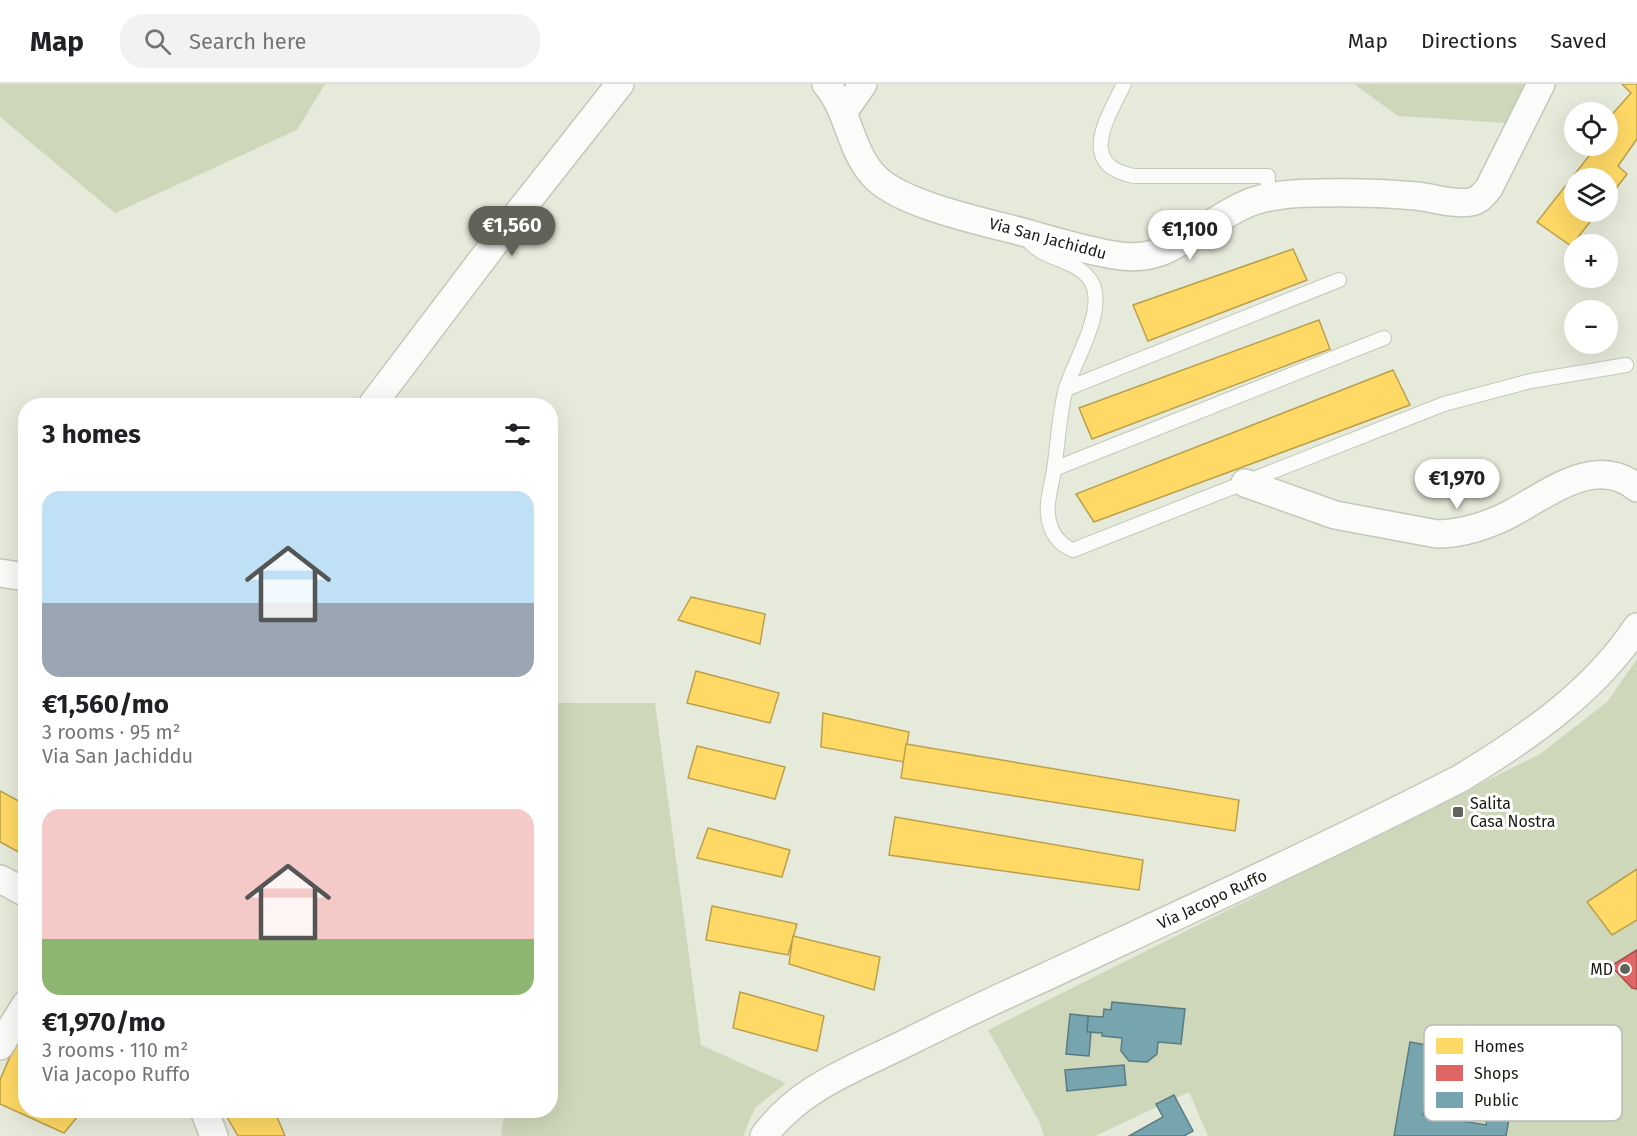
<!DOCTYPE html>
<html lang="en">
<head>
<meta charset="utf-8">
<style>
	:root { --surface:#fff; --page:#f2f2f2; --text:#202124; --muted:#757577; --line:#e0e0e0; --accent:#606357 }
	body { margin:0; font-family:"Fira Sans",sans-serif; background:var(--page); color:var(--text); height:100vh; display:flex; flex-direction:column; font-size:22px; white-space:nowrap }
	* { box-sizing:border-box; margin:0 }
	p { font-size:20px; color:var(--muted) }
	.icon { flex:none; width:33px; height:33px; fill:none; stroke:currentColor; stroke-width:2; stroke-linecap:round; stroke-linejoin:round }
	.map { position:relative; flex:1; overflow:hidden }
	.drawer { position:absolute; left:18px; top:314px; width:540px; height:720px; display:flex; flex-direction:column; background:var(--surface); border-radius:24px; box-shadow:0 6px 24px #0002 }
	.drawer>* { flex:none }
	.fabs { position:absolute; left:1564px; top:18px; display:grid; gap:12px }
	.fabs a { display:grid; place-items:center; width:54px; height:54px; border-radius:50%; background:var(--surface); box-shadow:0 6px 24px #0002; font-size:30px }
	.price { position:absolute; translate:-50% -51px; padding:0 14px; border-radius:21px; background:#fff; color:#222; font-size:20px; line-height:39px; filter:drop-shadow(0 2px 3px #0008) }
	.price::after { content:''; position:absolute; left:50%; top:36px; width:18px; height:14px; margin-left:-9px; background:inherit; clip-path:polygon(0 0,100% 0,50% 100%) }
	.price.active { background:var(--accent); color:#fff }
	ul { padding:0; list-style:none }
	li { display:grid; align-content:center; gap:12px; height:318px; padding:0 24px }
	li span { display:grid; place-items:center; height:186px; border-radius:18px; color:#555 }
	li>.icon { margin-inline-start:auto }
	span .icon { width:108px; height:108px; fill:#fffc; stroke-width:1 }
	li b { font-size:26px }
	h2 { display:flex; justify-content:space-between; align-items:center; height:72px; padding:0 24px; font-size:26px }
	header { display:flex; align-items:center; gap:36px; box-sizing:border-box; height:84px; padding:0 30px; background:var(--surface); border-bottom:2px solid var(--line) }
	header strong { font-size:28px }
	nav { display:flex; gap:33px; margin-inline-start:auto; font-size:21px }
	.search { width:420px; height:54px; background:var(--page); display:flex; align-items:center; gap:15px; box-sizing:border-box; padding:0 21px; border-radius:24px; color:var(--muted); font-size:22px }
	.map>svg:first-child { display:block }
	.green { fill:#cfd7bb }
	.homes { fill:#ffd966; stroke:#baa04c; stroke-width:1.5 }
	.shops { fill:#e06666; stroke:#a44f4c; stroke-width:1.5 }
	.public { fill:#76a5af; stroke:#5a7b80; stroke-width:1.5; fill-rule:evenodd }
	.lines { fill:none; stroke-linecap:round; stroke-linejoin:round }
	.service-casing { stroke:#c4c8bb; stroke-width:16 }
	.minor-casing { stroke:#c4c8bb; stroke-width:30 }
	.service { stroke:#fbfcf9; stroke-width:14 }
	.minor { stroke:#fbfcf9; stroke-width:27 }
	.poi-dot { fill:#606357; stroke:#fff; stroke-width:2 }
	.labels { text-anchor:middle; stroke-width:6; stroke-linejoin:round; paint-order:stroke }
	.street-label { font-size:16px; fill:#181a11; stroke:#fff }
	.poi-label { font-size:16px; fill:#181a11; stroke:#fff; text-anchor:start }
	.key { fill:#fff; stroke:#babab8; stroke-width:1.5 }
	.key-label { font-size:16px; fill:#181a11 }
</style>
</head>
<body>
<header>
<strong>Map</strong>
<div class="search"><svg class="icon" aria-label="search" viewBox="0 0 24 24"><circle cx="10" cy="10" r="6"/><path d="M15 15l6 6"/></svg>Search here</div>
<nav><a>Map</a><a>Directions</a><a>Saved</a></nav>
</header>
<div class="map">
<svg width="1637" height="1052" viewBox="0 0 1637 1052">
	<rect width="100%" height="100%" fill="#e6eada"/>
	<g class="green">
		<path d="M0,0h325l-28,46 -182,83 -115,-96z"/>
		<path d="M1354,0h174l-21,39 -109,-7z"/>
		<path d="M1637,575v477h-429l-19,-44 -94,44h-51l-5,-15 -51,-91 552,-276 67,-52z"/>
		<path d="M551,619h104l46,342 85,38 -31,25 -12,28h-242l4,-26h45z"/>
	</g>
	<g class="homes">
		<path d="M1622,0h15v55l-19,27 9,8 -19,25v-21h-33v34h23l-27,34 -34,-24 52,-66 -6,-9 1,-1h24v-27l23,-26z"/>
		<path d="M1293,165l14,31 -159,61 -15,-36z"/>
		<path d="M1319,236l11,29 -238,90 -13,-31z"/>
		<path d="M1393,286l17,35 -316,117 -18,-28z"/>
		<path d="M691,513l74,17 -5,30 -82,-24z"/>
		<path d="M696,587l83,22 -9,30 -83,-20z"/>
		<path d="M823,629l86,19 -5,30 -83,-15z"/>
		<path d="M906,660l333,56 -4,31 -334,-53z"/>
		<path d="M697,662l88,21 -10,32 -87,-21z"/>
		<path d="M0,707l26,14v51l-26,-14z"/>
		<path d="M895,733l248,43 -4,30 -250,-35z"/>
		<path d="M708,744l82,22 -8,27 -85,-19z"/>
		<path d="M1637,785v51l-25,15 -25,-33z"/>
		<path d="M712,822l85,18 -9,31 -82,-15z"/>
		<path d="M793,852l87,21 -6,33 -85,-26z"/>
		<path d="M740,908l84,24 -7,35 -84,-23z"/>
		<path d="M22,945l4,1v80h57l-19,23 -64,-29v-24z"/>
		<path d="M223,1026h51l11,26h-47z"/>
	</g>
	<path class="shops" d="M1637,866v39l-5,-1 -21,-22z"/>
	<g class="public">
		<path d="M1112,918l73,7 -4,35 -23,-2 -1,12 -10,8 -18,-1 -8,-10 1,-13 -20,-2v-3l-15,-1 1,-16 15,1 1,-8 7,1z"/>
		<path d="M1070,930l18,2 -1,16h4l-2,24 -23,-2z"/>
		<path d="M1410,958l109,19 -13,75h-112zM1431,982l64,11 -9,48 -63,-10z"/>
		<path d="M1124,981l2,20 -59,6 -2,-21z"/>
		<path d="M1174,1011l19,36 -9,5h-55l34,-19 -7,-13z"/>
	</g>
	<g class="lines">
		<defs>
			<g id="service">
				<path d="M1124,0c-16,33 -48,81 10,92h134l-1,22"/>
				<path d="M1026,153c15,25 52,20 66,46 14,28 -17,77 -26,105 -7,26 -8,55 -12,82 -2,14 -8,31 -6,45 2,17 10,29 25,35l371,-146 87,-23 95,-16"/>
				<path d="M1066,305l273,-109"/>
				<path d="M1054,385l330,-131"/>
			</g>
			<g id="minor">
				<path d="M826,0c24,28 24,70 51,95 29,27 109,43 149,54 29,8 58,17 88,22 16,3 34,2 49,-4 27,-12 52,-32 79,-45 22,-11 51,-13 75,-13 34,-1 67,0 100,3 17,2 37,9 54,6 9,-2 12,-7 18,-14l52,-104"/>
				<path d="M844,27l19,-27"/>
				<path d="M372,321l125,-165 123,-156"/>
				<path d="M1245,399l90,32 102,19c25,0 53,-9 75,-21 37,-20 85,-59 125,-25"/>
				<path d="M0,489l26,4"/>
				<path d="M0,795l26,14"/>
				<path d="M0,962l26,-42"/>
				<path d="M204,1026l10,26"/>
				<path d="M764,1052c34,-47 87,-66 138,-91 46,-23 92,-45 139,-66 141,-66 282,-130 420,-201 66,-40 133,-86 176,-151"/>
			</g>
		</defs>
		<use href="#service" class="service-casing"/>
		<use href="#minor" class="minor-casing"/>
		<use href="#service" class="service"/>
		<use href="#minor" class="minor"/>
	</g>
	<g class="poi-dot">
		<rect x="1452" y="722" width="12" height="12" rx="3"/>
		<circle cx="1625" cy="885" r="6"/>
	</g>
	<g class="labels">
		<g class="street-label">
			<text transform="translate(1048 154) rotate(15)" y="6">Via San Jachiddu</text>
			<text transform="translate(1212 815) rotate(-25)" y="6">Via Jacopo Ruffo</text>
		</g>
		<g class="poi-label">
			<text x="1470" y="725">Salita<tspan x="1470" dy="18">Casa Nostra</tspan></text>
			<text x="1613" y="891" text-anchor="end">MD</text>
		</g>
	</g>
	<rect x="1424" y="941" width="198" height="96" rx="9" class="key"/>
	<rect x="1436" y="954" width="27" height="16" fill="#ffd966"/>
	<rect x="1436" y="981" width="27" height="16" fill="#e06666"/>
	<rect x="1436" y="1008" width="27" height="16" fill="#76a5af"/>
	<g class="key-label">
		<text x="1474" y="968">Homes</text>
		<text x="1474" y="995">Shops</text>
		<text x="1474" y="1022">Public</text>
	</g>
</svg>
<div class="fabs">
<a><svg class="icon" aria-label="locate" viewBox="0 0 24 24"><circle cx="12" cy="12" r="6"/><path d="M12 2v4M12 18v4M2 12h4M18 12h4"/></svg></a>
<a><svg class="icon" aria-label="layers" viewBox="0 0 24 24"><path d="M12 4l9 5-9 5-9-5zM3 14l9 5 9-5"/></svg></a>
<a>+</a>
<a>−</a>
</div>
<b class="price active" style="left:512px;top:173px">€1,560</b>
<b class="price" style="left:1190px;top:177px">€1,100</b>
<b class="price" style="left:1457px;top:426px">€1,970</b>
<section class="drawer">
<h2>3 homes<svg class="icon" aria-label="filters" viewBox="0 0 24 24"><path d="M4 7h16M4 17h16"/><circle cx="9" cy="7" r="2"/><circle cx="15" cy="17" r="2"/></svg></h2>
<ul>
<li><span style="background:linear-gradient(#bfe0f5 60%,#9aa5b1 0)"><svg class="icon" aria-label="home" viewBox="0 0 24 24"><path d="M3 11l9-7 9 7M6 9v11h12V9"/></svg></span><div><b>€1,560/mo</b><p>3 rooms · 95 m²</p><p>Via San Jachiddu</p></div></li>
<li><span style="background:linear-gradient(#f6c9c9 70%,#8fb573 0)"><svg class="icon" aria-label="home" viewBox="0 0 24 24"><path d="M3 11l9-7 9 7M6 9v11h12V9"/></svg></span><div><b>€1,970/mo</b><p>3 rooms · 110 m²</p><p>Via Jacopo Ruffo</p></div></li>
</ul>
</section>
</div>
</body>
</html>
